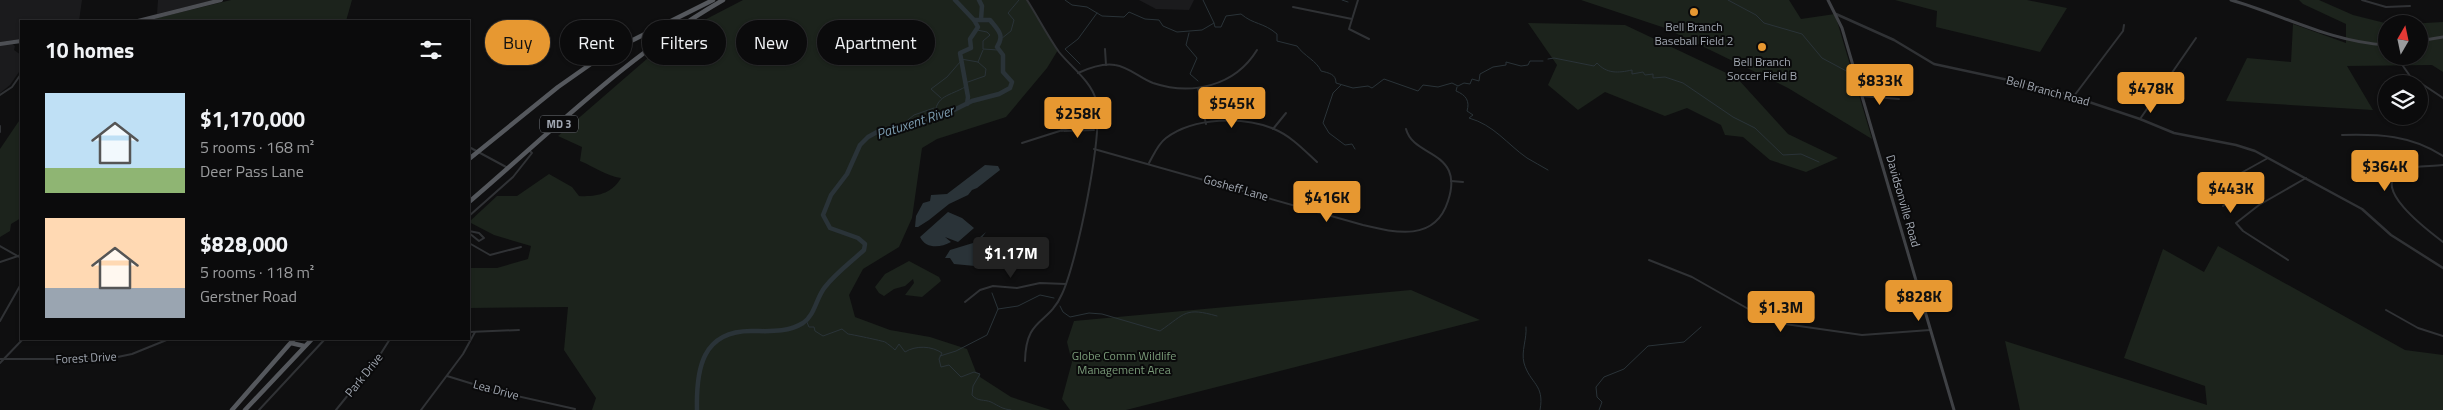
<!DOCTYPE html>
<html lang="en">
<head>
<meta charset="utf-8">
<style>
	:root { --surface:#0b0b0c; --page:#141415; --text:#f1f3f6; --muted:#9a9b9d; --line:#2b2b2d; --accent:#e79831 }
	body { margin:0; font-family:"Titillium Web",sans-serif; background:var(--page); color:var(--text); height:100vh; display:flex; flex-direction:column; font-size:19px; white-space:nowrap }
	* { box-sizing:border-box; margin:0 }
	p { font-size:16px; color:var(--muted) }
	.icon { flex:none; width:28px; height:28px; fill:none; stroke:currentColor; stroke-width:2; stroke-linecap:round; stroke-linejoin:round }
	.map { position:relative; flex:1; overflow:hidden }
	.sheet { position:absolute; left:20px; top:20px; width:450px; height:320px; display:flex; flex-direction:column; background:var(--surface); border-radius:0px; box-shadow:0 1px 4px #0004,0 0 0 1px var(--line) }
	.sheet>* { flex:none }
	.banner { position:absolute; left:485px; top:20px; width:475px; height:45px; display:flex; gap:10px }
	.needle { width:32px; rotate:9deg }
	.fabs { position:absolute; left:2378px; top:15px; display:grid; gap:10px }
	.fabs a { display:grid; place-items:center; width:50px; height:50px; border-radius:50%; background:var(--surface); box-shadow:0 1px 4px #0004,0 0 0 1px var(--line); font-size:25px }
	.price { position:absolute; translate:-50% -42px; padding:0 11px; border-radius:5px; background:var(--accent); color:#111; font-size:16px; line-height:32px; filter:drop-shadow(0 1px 2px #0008) }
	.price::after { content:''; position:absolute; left:50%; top:30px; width:15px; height:11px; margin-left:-8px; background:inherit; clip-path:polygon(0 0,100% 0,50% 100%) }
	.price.on { background:#222; color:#fff }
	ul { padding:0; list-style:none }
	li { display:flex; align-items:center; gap:15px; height:125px; padding:0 25px }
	li span { display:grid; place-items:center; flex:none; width:140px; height:100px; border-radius:0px; color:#555 }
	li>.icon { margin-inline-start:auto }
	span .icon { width:60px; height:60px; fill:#fffc; stroke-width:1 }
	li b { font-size:21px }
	h2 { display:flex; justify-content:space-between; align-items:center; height:60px; padding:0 25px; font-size:21px }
	.pill { padding:0 18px; border-radius:22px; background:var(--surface); box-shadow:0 1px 4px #0004,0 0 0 1px var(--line); font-size:18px; line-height:45px }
	.pill.on { background:var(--accent); color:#111 }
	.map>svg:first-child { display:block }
	.built { fill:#1b1b1d }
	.green { fill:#1c231c }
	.water { fill:#2a3338 }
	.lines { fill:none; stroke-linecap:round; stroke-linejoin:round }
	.stream { stroke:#2a3338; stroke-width:1 }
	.river { stroke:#2a3338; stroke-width:4.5 }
	.minor { stroke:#303235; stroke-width:2 }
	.tertiary { stroke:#303235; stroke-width:2.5 }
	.secondary { stroke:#3f4145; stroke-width:3 }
	.primary { stroke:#4d4f54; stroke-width:4 }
	.trunk { stroke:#55585d; stroke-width:4.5 }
	.poi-dot { fill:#e79831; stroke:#0a0a0b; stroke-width:2 }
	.labels { text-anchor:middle; stroke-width:4; stroke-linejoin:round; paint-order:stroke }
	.shield { fill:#0a0a0b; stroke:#74787f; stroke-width:1 }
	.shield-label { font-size:11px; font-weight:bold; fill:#a1a7b1 }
	.poi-label { font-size:12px; fill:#a1a7b1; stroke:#0a0a0b }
	.street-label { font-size:12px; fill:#a1a7b1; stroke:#0a0a0b }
	.park-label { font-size:12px; fill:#7a9b79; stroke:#0a0a0b }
	.water-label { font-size:14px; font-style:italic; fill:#7998ab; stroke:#0a0a0b }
</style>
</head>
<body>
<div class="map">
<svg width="2443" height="410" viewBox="0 0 2443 410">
	<rect width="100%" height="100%" fill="#0f0f10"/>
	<g class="built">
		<path d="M0,0h82l-3,21h-58v18l-21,3z"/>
		<path d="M158,0h56l-57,14z"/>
		<path d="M1139,0h55l-5,10 -33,-1z"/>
		<path d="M12,44l3,2 -1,4 7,5v14l-11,16 -10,8v-48z"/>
	</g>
	<g class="green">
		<path d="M231,0h121l-6,21h-201z"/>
		<path d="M743,0h284l31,50 -11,18 -41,49 -69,22 -15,9 -10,70 -13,29 -36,22 -14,26 6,22 35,13 40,7 37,12 9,23 4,2v3l31,20 40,13h-459l4,-12 -32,-48 4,-43 -99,1v-40h28l31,-9 3,-13 -37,-11 -25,-13 28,-26h20l32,-22 23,13 7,9c17,1 33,-2 42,-18 -15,-2 -26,-11 -41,-17l2,-14 -24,-11 98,-85 33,-23z"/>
		<path d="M1581,0h208l12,19 34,-5 37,125 -84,-51 -123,-60z"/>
		<path d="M1895,0h132l40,8 -27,44 -104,-25 1,-16z"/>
		<path d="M2299,0h20l34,15 36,9h-3v32h33v-32h-11l35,-2v50l-11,-7 -85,1 26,44 -147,-9 21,-43 44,4 2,-38 53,19v-19l-43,-20z"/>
		<path d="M1528,23l97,2 112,53 51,56 50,24 -32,14 -36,-12 -27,-23 -18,-2 -4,-10 -34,-17 -22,8 -60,-24 -27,18 -30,-25 9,-20z"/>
		<path d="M21,118v100l-10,6 -1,7 -10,6v-88z"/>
		<path d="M2218,246l187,104 38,5v55h-423l-15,-69 202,64 -2,-19 -81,-28 39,-109 41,23z"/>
		<path d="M909,261l30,16 2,4 -19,16 -17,-2 9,-12 -1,-4 -8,7 -11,3 -10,7 -5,-3 -4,-6 10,-13z"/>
		<path d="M1411,290l69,30 -354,90h-56l-8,-11 10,-37 -5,-20 7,-21z"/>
	</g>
	<g class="water">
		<path d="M985,165l13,1 2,4 -23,18 -5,2 -4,5 -19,9 -20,16 -11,7h-3l1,-11 7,-13 7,-2 1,-6 16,-1z"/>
		<path d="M948,212l14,6 12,10 -16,14 -13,-5 6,5c-11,6 -25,7 -31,-5z"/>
		<path d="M986,232l-10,14 10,12 -1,5 -10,3 -21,-2 -4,-6h-5l5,-8 23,-7z"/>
	</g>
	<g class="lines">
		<g class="stream">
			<path d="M1065,0l7,5 15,2 15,9 22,1 5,-5 16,7 14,1 4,6 14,6 25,-2 12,-7 -11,-23"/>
			<path d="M1342,0l6,2"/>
			<path d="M1728,0l28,15 8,8 38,11 20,24 28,15"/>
			<path d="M1214,23l1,4h6l5,-11 15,-2c13,11 22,8 36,20v7l20,5c7,10 20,15 24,25 8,2 15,3 15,12l17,5 15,-2 4,2 12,-9 34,12 5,-6 15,2 14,-4 6,3 6,-3 6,1 2,-5 7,2 1,-7 13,-7 13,-2v-3l15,4 7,-1 2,-4h13"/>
			<path d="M977,30l10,2 3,3 -7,6v8l15,1"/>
			<path d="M1189,33l-3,12 11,13 -7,16 8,7"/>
			<path d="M1001,39l10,-8 3,-11 -6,-7 11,-13"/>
			<path d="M961,59l17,3 8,7 -1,7 -20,7"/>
			<path d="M1548,59l6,-1 40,8 3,-3c10,11 21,10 35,7v4l11,-2 2,3 8,-1v4l12,-1 18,6 50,34 22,11 28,27 18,-1 18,8"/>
			<path d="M978,62l5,-12"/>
			<path d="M1080,64l-15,-15 13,-10 19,-26"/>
			<path d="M1860,78l6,4"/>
			<path d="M1341,85l-8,8 -10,30 6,10 16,12 7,-1 3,5"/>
			<path d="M1457,87l-1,4c10,4 14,10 11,20l6,4 -4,3c25,7 38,26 58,40 7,4 14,8 21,12"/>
			<path d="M941,98l-10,-9 16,-12 13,-15"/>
			<path d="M935,116c0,-21 15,-20 30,-29"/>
			<path d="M898,128l16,-13 20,-7"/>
			<path d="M992,293l6,16"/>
			<path d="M1060,306l3,6 7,5 19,-4 13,1 58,17c26,-18 25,-24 57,-15"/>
			<path d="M806,320l3,7h5l1,4 8,5 19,-7 6,5c2,0 35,7 37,8 3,2 7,5 10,8l4,-6 6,8c11,-7 27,-6 37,1l-3,6 2,8 8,-2 12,12 13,-5 6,2 -7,12 -1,9c6,7 12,4 19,7 8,4 11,7 20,8"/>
			<path d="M1526,327c1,12 -5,24 -2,36 6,21 21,21 16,47"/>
			<path d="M940,356l16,-5 31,-16 11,-26 20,-3 22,-11 14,3"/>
			<path d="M1599,410l3,-8 -5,-5 -1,-10 8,-10 20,-8 24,-23 36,-4 17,-15"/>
		</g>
		<g class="river">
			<path d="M979,0l3,6 -1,13"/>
			<path d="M967,104l1,-7 -8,-44 11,-5 -1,-9 8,-12 -4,-7"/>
			<path d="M697,410c-1,-41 5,-79 54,-79 18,0 36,2 52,-8 12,-8 13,-25 22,-36 11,-14 26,-25 39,-37l1,-6 -7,-6 -28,-10 -7,-13 8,-20 16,-21 13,-29 8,-8 9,-5 29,-5 46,-16 20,-10 27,-7 11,-6 2,-6 -9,-10v-17l-6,-8c8,-12 1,-17 -7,-27h-16l-19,-20"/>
		</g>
		<g class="minor">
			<path d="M1358,0l-9,29 20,10"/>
			<path d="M2362,0l24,7 24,-1"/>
			<path d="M1293,7l59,12"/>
			<path d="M1105,49l1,16"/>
			<path d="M2396,56l14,20 33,22"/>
			<path d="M1078,73c11,-5 25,-10 37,-8 14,2 25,13 38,18 39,13 82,3 104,-33"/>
			<path d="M1198,88l8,36"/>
			<path d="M0,95l12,-8 9,-13"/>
			<path d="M1862,96l37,3"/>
			<path d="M2074,96l49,-65 1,-6"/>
			<path d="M1056,100l-1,11 7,20"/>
			<path d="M2140,119l56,-81"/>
			<path d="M0,126v6"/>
			<path d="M1273,129l13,-16"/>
			<path d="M1064,131l30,-1"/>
			<path d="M2342,135c37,-1 69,0 101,21"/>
			<path d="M1022,143l47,-15 26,-2"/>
			<path d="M469,147l39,21"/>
			<path d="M1094,149l269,76c33,8 72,17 85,-24 3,-9 5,-21 1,-30 -9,-20 -37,-20 -43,-42"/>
			<path d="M1149,163c5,-9 9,-19 17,-25 28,-21 78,-22 108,-9 17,7 30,21 43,33"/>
			<path d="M2443,165c-14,2 -30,0 -43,7 -30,16 30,60 43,70"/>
			<path d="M1451,181l12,1"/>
			<path d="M2223,206l15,-15 -3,-9 6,-9 27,-15"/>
			<path d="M469,216l44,-39 19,-24 -2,-2"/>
			<path d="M469,231l10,2 5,5 -5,3 -10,-8"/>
			<path d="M469,243l21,12 31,-8"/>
			<path d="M0,246l21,12"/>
			<path d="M1649,260l43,17 74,42 12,4 84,12 68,-5"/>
			<path d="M2288,260l-45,-29 -7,-8 23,-18 47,-27"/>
			<path d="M0,262l21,-7"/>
			<path d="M965,302l15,-12 13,-4 24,2 23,-5 26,1"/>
			<path d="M2386,310l32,18 25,8"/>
			<path d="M0,321l21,-37"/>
			<path d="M469,332l50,-2"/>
			<path d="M0,359h108l24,-5 37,-15"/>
			<path d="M1025,361c1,-45 23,-35 37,-67 15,-32 42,-162 34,-194 -5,-19 -25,-33 -37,-48 -12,-17 -21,-35 -32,-52"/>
			<path d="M0,363l23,-24"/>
			<path d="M447,376l52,16 76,17"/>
			<path d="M259,410l66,-71"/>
			<path d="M336,410l42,-52 12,-19"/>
			<path d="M421,410l42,-56 12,-22"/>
		</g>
		<path class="tertiary" d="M1836,14l58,26 40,24 116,25 90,30 34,14 62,12 19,6 107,58 29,26 52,33"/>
		<g class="secondary">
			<path d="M1828,0l14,28 112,382"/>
			<path d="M2231,0c52,15 100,42 155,45"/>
			<path d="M2419,41l24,-4"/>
		</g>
		<g class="primary">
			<path d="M138,21l83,-21"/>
			<path d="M0,44l21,-3"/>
		</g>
		<g class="trunk">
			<path d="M469,159l89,-72 47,-33 108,-54"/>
			<path d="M469,202c82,-70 160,-148 254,-202"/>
			<path d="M291,343l13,3"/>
			<path d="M232,410l62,-71"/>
			<path d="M245,410l67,-71"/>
		</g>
	</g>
	<g class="poi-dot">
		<circle cx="1694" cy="12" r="5"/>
		<circle cx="1762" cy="47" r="5"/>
	</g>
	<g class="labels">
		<rect class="shield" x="540" y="115.5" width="38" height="17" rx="4"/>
		<g class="shield-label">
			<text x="559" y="128">MD 3</text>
		</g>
		<g class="poi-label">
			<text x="1694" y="31">Bell Branch<tspan x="1694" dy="14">Baseball Field 2</tspan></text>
			<text x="1762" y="66">Bell Branch<tspan x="1762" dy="14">Soccer Field B</tspan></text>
		</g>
		<g class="street-label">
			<text transform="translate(2048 91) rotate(15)" y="4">Bell Branch Road</text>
			<text transform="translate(1236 188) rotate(16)" y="4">Gosheff Lane</text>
			<text transform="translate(1903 201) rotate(74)" y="4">Davidsonville Road</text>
			<text transform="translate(86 358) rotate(-3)" y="4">Forest Drive</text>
			<text transform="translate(364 375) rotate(-51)" y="4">Park Drive</text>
			<text transform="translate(496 390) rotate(15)" y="4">Lea Drive</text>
		</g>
		<g class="park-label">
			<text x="1124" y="360">Globe Comm Wildlife<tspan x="1124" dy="14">Management Area</tspan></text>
		</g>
		<g class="water-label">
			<text transform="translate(915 122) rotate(-18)" y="5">Patuxent River</text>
		</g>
	</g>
</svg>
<div class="fabs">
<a><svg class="needle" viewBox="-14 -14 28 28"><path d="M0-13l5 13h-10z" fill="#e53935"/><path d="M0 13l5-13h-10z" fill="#9a9b9d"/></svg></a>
<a><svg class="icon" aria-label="layers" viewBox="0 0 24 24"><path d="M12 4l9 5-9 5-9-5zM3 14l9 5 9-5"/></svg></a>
</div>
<b class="price" style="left:1880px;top:106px">$833K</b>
<b class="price" style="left:2151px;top:114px">$478K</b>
<b class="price" style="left:1232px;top:129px">$545K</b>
<b class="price" style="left:1078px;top:139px">$258K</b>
<b class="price" style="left:2385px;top:192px">$364K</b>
<b class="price" style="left:2231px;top:214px">$443K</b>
<b class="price" style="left:1327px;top:223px">$416K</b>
<b class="price on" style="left:1011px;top:279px">$1.17M</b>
<b class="price" style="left:1919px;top:322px">$828K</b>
<b class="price" style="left:1781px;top:333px">$1.3M</b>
<div class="banner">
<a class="pill on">Buy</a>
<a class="pill">Rent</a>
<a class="pill">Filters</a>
<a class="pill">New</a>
<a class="pill">Apartment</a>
</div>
<section class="sheet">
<h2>10 homes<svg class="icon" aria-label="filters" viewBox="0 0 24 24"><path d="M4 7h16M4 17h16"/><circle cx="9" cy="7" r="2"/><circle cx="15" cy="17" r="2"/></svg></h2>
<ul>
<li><span style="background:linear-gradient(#bfe0f5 75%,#8fb573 0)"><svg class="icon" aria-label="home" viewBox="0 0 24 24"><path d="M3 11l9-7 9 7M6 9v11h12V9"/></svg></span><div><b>$1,170,000</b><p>5 rooms · 168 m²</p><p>Deer Pass Lane</p></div></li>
<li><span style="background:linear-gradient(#ffd9b3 70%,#9aa5b1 0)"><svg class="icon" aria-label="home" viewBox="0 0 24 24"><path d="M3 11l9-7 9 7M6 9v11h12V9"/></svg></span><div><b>$828,000</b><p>5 rooms · 118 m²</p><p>Gerstner Road</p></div></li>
</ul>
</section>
</div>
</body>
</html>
